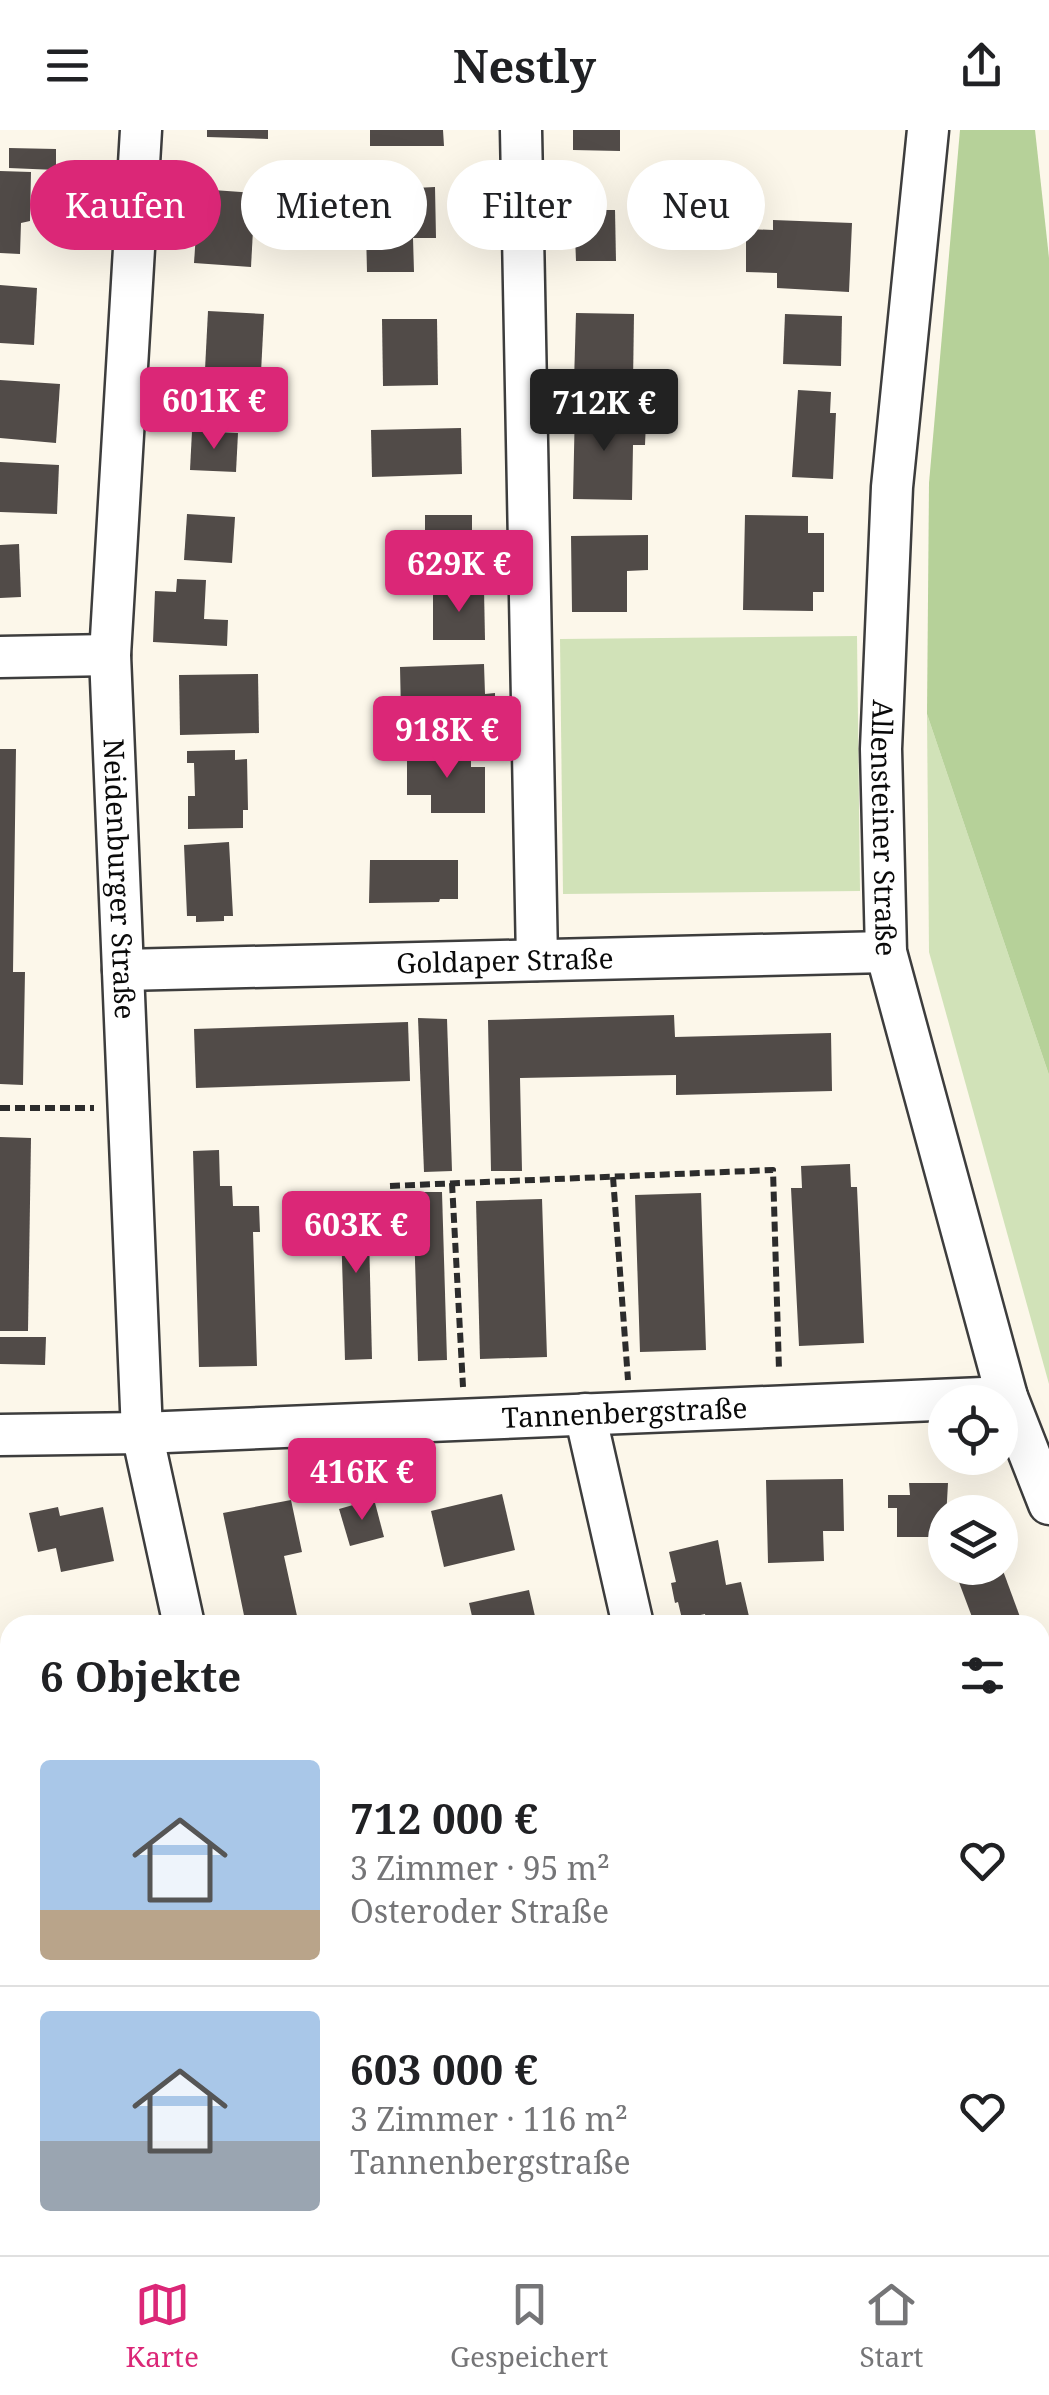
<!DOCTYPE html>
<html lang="de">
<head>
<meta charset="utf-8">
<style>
	:root { --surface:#fff; --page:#f2f2f2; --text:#202124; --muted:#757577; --line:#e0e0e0; --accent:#db2777 }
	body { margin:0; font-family:"Noto Serif",serif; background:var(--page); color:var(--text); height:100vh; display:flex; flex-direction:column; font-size:38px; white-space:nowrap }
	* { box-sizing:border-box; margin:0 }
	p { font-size:32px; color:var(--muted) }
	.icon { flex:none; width:55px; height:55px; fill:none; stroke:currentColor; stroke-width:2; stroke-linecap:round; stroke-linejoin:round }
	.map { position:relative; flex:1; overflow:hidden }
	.panel { position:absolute; left:0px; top:1485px; width:1050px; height:640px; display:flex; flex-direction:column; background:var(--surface); border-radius:30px 30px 0 0; box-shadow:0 10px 40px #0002 }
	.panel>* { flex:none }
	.top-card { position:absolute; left:30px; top:30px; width:990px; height:90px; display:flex; gap:20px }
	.buttons { position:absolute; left:928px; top:1255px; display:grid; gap:20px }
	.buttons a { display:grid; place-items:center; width:90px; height:90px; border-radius:50%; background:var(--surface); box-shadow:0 10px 40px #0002; font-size:50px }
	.price { position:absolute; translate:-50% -85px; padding:0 22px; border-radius:10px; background:var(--accent); color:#fff; font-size:32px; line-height:65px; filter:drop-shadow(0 2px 5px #0008) }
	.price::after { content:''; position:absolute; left:50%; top:60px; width:30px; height:22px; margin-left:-15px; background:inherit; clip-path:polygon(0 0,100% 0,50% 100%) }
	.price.active { background:#222; color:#fff }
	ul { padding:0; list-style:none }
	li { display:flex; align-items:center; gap:30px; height:250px; padding:0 40px }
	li+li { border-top:2px solid var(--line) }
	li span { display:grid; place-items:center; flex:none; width:280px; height:200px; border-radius:10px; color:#555 }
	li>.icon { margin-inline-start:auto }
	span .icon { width:120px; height:120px; fill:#fffc; stroke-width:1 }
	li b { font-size:42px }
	h2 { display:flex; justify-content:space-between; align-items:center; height:120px; padding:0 40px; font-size:42px }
	.chip { padding:0 35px; border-radius:45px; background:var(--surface); box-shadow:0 10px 40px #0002; font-size:35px; line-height:90px }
	.chip.active { background:var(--accent); color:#fff }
	header { display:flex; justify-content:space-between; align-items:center; height:130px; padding:0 40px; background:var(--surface); font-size:45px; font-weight:700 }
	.dock { display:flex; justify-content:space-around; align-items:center; height:140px; border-top:2px solid var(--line); background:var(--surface); font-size:28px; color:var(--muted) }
	.dock a { display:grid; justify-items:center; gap:5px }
	.dock .active { color:var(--accent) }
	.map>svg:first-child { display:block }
	.green { fill:#d1e2b8 }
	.forest { fill:#b6d199 }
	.building { fill:#514b48 }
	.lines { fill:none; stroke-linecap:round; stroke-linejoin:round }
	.street-casing { stroke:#3d3d3d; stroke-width:45 }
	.path { stroke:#2c2c2c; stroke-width:6; stroke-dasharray:10 5; stroke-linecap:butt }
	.street { stroke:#fff; stroke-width:40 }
	.labels { text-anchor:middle; stroke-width:10; stroke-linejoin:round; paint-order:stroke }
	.street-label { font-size:28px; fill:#0a0a0a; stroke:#fff }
</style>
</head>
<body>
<header><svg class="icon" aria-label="menu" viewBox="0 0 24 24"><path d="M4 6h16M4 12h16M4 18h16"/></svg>Nestly<svg class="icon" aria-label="share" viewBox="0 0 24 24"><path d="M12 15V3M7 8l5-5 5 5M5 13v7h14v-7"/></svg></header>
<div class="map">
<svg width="1049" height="2125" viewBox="0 0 1049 2125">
	<rect width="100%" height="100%" fill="#fcf7ea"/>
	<g class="green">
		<path d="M857,506l3,255 -297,3 -3,-255z"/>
		<path d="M927,584l122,361v309l-120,-432z"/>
	</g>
	<path class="forest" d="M960,0h75l14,128v817l-122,-361 2,-231z"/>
	<g class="building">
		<path d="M207,0h61v9l-61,-2z"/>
		<path d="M370,0h73l1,16h-74z"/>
		<path d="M573,0h47v21l-47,-1z"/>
		<path d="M9,18l47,1v21l-47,-2z"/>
		<path d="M0,41l31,1 -1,49 -9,2 -1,31 -20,-1z"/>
		<path d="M398,52h17v6l20,-1 1,51h-23l1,34h-47l-2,-85h33z"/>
		<path d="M199,59l56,4 -4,74 -57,-4z"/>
		<path d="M574,80h41l1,51h-40z"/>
		<path d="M773,90l79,3 -3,69 -72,-4v-15l-31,-1v-43l27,1z"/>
		<path d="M0,155l37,3 -3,57 -34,-2z"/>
		<path d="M208,181l56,3 -4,78 -56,-3z"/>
		<path d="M576,183l58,1 -1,69 -59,-1z"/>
		<path d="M785,184l57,2 -1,50 -58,-2z"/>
		<path d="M382,189h55l1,66 -55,1z"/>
		<path d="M0,250l60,4 -4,59 -56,-5z"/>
		<path d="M798,260l33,2 -1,21h6l-3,66 -41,-2z"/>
		<path d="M575,275l38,1v14l33,1 -1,24h-12l-1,55 -59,-1z"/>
		<path d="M461,298l1,46 -90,3 -1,-47z"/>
		<path d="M192,301l46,2 -2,39 -46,-2z"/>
		<path d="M0,332l59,3 -2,49 -57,-2z"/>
		<path d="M187,384l48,3 -3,46 -48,-3z"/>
		<rect x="425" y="385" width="47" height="44"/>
		<path d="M745,385l63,1v17h16v59h-11v19l-70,-1z"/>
		<path d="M648,405v35l-21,1v41h-55l-1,-76z"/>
		<path d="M19,414l2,53 -21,1v-53z"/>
		<path d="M177,449l29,1 -2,39 24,1 -1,26 -74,-4 2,-51 21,1z"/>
		<path d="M433,459h51l1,51h-52z"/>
		<path d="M484,534l1,30 10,-1v26h-38v-7l-56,1 -1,-46z"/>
		<path d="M258,544l1,59 -79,2 -1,-60z"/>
		<path d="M0,619h16l-3,223h12l-2,113 -23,-1z"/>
		<path d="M235,620v10l12,-1 1,51h-5v18l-55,1v-33h7l-1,-33h-7v-12z"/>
		<path d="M407,622h64v15h14v46h-54v-18h-24z"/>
		<path d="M229,712l4,74h-9v5l-28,1v-6h-9l-3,-71z"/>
		<path d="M370,730h88v39h-18l-1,3 -70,1z"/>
		<path d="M674,885l1,22 156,-4 1,58 -156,4v-20l-156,3 2,93h-31l-3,-151z"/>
		<path d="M418,888l29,1 5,152 -28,1z"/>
		<path d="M408,892l2,59 -214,7 -2,-59z"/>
		<path d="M0,1007l31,1 -3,193h-28z"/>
		<path d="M219,1020l1,36h12l1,20h26l1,26h-7l4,134 -58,1 -6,-216z"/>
		<path d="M850,1034l1,23h6l7,156 -65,3 -8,-158h11l-1,-22z"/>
		<path d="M413,1062h29l5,168 -29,1z"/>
		<path d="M340,1063h28l4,166 -27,1z"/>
		<path d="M701,1063l5,157 -66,2 -5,-157z"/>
		<path d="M542,1069l5,158 -67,2 -4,-158z"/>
		<path d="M0,1207h46l-1,28 -45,-1z"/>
		<path d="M843,1349l1,52h-21l1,30 -56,2 -2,-83z"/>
		<path d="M909,1353h39l-3,54h-48v-29h-9v-13h22z"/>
		<path d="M502,1364l13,56 -71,17 -13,-56z"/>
		<path d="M374,1369l10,38 -34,9 -11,-37z"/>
		<path d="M291,1370l11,52 -18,4 15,69h-53l-23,-112z"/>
		<path d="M58,1377l2,9 43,-9 11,54 -53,11 -5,-24 -18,4 -9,-39z"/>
		<path d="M718,1410l8,45 15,-3 10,43h-44l-2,-11 -23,5 -4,-17 -3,1 -4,-20 5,-1 -7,-30z"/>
		<path d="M983,1438h19l21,57h-48l-18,-48z"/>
		<path d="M529,1460l8,35h-63l-5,-22z"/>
		<path d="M1040,1523l9,23v41l-9,3z"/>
		<path d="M1049,1614v53l-9,4v-53z"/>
		<path d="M1049,1689v66l-9,2v-65z"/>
		<path d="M0,1804h4l1,73h-5z"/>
		<path d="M1049,1993v53l-9,1v-53z"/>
		<path d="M9,2041l1,74 -10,1v-74z"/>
		<path d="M121,2115h100l1,10h-100z"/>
	</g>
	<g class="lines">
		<defs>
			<g id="street">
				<path id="s1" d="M141,0l-31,525 32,778 42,192"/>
				<path d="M521,0l16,830"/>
				<path id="s2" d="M928,0l-36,357 -11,262 5,203 121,445 42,107"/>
				<path d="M0,527l110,-2"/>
				<path id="s3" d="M123,840l763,-18"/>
				<path d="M585,1284l48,211"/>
				<path id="s4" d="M0,1305l142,-2 865,-36"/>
				<path d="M0,1748h10"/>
				<path d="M319,2115l2,10"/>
				<path d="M774,2115l2,10"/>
			</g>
		</defs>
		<use href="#street" class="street-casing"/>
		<g class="path">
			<path d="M0,978h94"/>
			<path d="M613,1047l15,203"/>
			<path d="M452,1053l11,204"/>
			<path d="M390,1056l383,-16 6,200"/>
			<path d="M1040,2087l9,-1"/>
			<path d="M677,2125l63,-7"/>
		</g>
		<use href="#street" class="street"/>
	</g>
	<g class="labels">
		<g class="street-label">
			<text dy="10" stroke="none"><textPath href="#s2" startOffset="700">Allensteiner Straße</textPath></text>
			<text dy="10" stroke="none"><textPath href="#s1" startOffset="750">Neidenburger Straße</textPath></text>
			<text dy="10" stroke="none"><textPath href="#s3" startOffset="382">Goldaper Straße</textPath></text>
			<text dy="10" stroke="none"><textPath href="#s4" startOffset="625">Tannenbergstraße</textPath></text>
		</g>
	</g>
</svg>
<div class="buttons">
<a><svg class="icon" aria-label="locate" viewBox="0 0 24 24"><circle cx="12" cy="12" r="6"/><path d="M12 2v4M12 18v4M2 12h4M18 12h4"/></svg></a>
<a><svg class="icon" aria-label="layers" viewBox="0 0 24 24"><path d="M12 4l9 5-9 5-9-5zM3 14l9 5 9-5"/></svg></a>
</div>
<b class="price" style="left:214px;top:322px">601K €</b>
<b class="price active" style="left:604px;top:324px">712K €</b>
<b class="price" style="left:459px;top:485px">629K €</b>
<b class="price" style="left:447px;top:651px">918K €</b>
<b class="price" style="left:356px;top:1146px">603K €</b>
<b class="price" style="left:362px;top:1393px">416K €</b>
<div class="top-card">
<a class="chip active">Kaufen</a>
<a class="chip">Mieten</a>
<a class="chip">Filter</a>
<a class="chip">Neu</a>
</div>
<section class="panel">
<h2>6 Objekte<svg class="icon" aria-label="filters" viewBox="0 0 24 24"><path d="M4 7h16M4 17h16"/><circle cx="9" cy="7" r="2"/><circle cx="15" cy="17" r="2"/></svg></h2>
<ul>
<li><span style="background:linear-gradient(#a9c7e8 75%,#b9a48a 0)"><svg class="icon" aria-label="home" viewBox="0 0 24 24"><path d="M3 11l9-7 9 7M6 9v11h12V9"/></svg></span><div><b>712 000 €</b><p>3 Zimmer · 95 m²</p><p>Osteroder Straße</p></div><svg class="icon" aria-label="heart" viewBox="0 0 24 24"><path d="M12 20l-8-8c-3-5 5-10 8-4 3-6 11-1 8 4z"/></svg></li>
<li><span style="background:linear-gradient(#a9c7e8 65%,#9aa5b1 0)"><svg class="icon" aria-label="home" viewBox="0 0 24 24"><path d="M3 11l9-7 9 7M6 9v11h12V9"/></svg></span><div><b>603 000 €</b><p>3 Zimmer · 116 m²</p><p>Tannenbergstraße</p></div><svg class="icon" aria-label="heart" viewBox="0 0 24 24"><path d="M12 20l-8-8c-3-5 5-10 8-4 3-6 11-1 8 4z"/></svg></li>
</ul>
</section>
</div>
<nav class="dock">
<a class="active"><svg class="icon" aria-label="map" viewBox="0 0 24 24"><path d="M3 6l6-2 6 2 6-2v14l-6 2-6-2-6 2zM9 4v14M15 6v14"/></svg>Karte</a>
<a><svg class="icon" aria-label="saved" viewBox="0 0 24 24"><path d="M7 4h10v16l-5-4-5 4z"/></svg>Gespeichert</a>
<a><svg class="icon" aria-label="home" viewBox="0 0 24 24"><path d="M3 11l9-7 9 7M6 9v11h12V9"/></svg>Start</a>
</nav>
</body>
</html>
